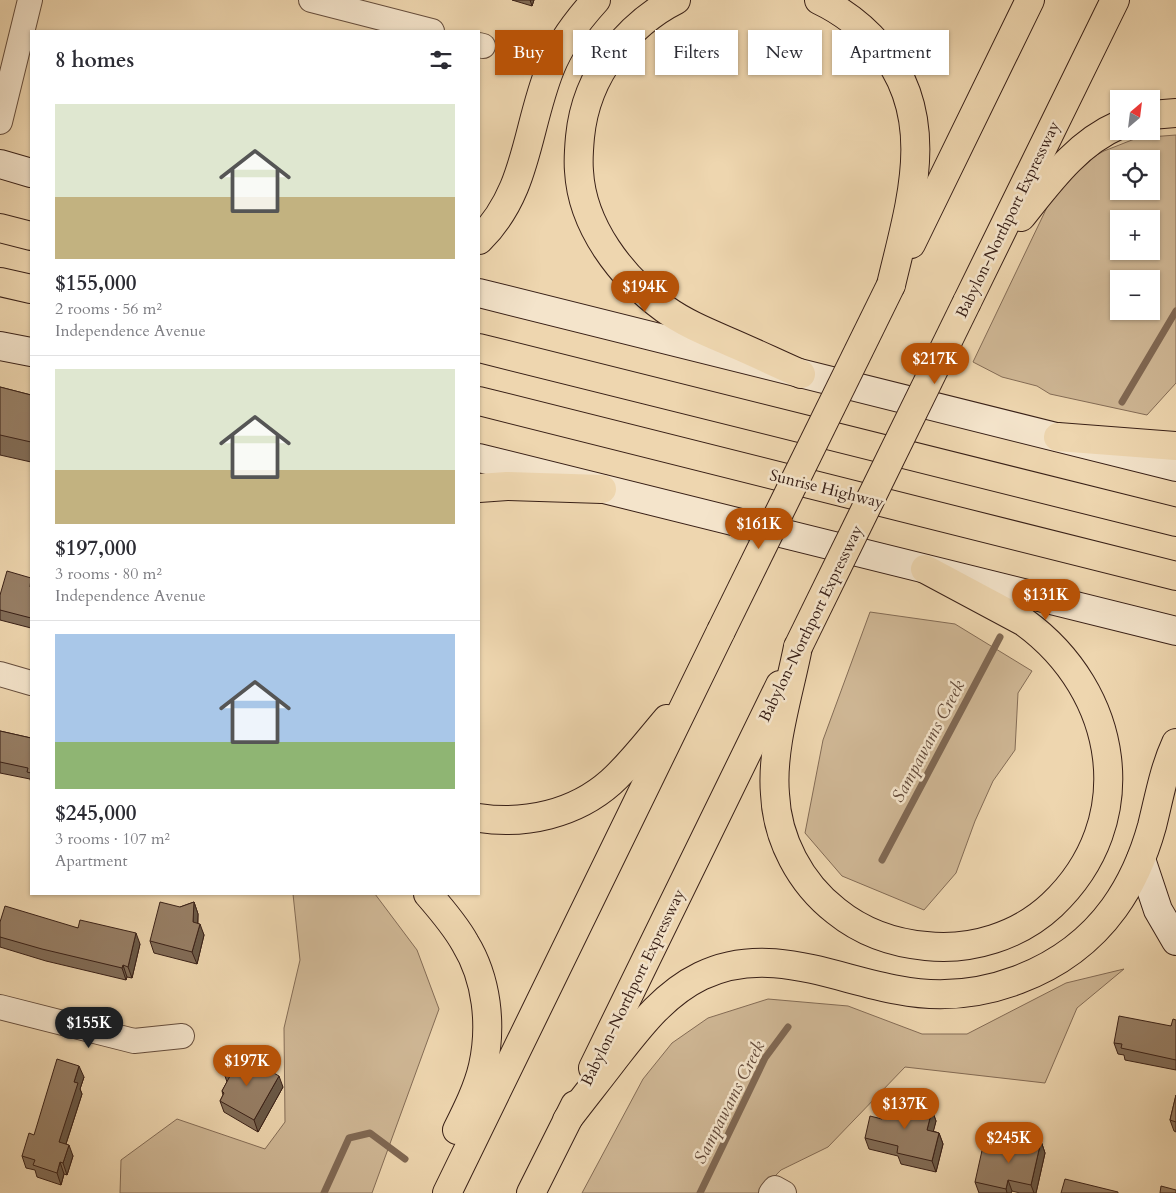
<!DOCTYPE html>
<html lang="en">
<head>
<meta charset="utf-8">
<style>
	:root { --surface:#fff; --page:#f7f7f7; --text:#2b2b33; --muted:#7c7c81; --line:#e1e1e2; --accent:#b45309 }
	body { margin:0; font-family:Cardo,serif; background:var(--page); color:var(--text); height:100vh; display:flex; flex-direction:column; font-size:19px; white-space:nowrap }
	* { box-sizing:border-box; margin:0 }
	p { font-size:16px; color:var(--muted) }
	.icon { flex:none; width:28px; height:28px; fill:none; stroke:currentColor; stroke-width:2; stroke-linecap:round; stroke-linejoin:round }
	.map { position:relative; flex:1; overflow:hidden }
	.details { position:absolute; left:30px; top:30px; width:450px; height:865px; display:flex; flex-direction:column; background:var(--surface); border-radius:0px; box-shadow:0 1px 4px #0004 }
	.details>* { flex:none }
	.top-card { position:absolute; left:495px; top:30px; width:475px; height:45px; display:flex; gap:10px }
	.needle { width:32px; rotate:28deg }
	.controls { position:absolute; left:1110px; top:90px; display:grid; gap:10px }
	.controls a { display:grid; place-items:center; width:50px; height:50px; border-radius:0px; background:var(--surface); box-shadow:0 1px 4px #0004; font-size:25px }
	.price { position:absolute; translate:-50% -42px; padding:0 11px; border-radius:18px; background:var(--accent); color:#fff; font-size:16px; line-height:32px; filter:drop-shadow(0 1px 2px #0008) }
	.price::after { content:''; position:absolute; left:50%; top:30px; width:15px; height:11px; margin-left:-8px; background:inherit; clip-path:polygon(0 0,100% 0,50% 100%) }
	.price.current { background:#222; color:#fff }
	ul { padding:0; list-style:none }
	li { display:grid; align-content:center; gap:10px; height:265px; padding:0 25px }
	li+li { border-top:1px solid var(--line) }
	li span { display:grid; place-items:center; height:155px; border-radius:0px; color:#555 }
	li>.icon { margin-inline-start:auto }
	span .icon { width:90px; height:90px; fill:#fffc; stroke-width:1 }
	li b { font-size:21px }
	h2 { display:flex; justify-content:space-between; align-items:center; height:60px; padding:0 25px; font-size:21px }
	.tag { padding:0 18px; border-radius:0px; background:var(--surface); box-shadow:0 1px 4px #0004; font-size:18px; line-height:45px }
	.tag.current { background:var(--accent); color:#fff }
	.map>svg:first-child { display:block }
	.green { fill:#cfb795; stroke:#846c56; fill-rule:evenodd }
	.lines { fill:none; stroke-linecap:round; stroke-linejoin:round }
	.stream { stroke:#806853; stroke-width:7 }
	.street-casing { stroke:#664e3d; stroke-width:26 }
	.secondary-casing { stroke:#392017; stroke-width:30 }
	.primary-casing { stroke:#392017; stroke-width:30 }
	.highway-casing { stroke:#392017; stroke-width:30 }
	.street { stroke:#f4e4cb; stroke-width:24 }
	.secondary { stroke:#f4e4cb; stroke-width:28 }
	.primary { stroke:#eed6af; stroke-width:28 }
	.highway { stroke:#eed6af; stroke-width:28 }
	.primary-bridge-casing { stroke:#392017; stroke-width:30; stroke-linecap:butt }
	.primary-bridge { stroke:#eed6af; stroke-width:28 }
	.wall { fill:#826d58; stroke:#392017 }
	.shaded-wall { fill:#6a5947; stroke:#392017 }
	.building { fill:#977f66; stroke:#392017 }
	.labels { text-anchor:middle; stroke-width:5; stroke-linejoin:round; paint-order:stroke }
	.street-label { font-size:16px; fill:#392017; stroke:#f4e4cb }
	.water-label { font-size:18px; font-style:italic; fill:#634a3a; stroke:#f4e4cb }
</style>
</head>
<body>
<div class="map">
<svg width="1176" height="1193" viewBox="0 0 1176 1193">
	<rect width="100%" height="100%" fill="#eed6af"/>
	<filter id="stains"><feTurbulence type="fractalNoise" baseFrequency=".004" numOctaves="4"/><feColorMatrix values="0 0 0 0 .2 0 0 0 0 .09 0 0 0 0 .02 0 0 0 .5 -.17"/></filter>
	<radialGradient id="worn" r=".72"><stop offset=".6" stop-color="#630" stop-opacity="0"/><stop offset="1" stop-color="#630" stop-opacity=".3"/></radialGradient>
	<g class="green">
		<path d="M1176,135v248l-29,32 -97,-21 -13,-8 -35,-9 -29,-15 78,-163 19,-30 34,-18 33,-13zM1119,159h32v32h-32zM1119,219h32v32h-32zM1119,279h32v32h-32z"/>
		<path d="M870,612l85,12 77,47 -14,22 -3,57 -22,31 -18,40 -19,52 -32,37 -82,-34 -37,-43 18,-93z"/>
		<path d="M293,894h82l42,56 22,59 -67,184h-252l1,-33 56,-41 88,30 20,-27 -1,-94 16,-68z"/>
		<path d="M1124,969l-47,39 -32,75 -140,-16 -77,80 -47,23 -23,23h-176l61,-114 29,-36 36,-25 60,-19 80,7 74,28h45l99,-51z"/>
	</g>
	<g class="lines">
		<g class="stream">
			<path d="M1122,402l54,-91"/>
			<path d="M882,860l118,-223"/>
			<path d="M324,1193l25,-55 21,-5 35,26"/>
			<path d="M700,1193l65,-135 23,-31"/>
		</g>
		<defs>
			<g id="street">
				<path d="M311,0l121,31"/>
				<path d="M479,45l4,1"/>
				<path d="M0,122l30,-122"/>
				<path d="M0,674l31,9"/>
				<path d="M0,1007l134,34 48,-5"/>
				<path d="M771,1193l4,-5 9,5"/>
			</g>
			<g id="secondary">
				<path d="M0,164l31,9"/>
				<path d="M479,293l697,174"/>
				<path d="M0,346l31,6"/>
				<path d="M479,458l697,173"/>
				<path d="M1141,859l17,51 18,31"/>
			</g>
			<g id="primary">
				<path d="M676,0c-26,13 -45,30 -63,53 -19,25 -30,53 -33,84 -1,11 -2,23 -1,34 3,55 42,106 86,138 18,13 39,22 60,31 26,11 51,23 76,34"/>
				<path d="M819,0c23,11 43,26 60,46 61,71 31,158 12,239"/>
				<path d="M1151,115l25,-2"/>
				<path d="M1021,217c28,-35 56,-74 98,-92"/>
				<path d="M479,240c49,-48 47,-111 71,-171 10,-26 27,-48 46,-69"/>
				<path d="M911,244l119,-244"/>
				<path d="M967,302l148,-302"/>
				<path d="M1058,437l118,9"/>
				<path d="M479,488l28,-2 95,3"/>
				<path d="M798,647c-9,46 -27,101 -23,147 2,45 25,89 61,117 26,21 57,32 90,35 45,5 93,-10 126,-41 89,-84 67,-214 -28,-283l-99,-53"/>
				<path d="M479,818c46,7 96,-4 132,-36 21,-19 38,-42 56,-63"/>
				<path d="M428,894c13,15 27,31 37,49 22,36 27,82 18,123 -5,22 -16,44 -26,64"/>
				<path d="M593,1068l187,-383"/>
				<path d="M567,1120c16,-21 32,-41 48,-62 25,-32 49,-64 86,-82 66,-32 131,2 197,14 80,16 168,-16 216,-82 18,-25 30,-53 38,-82 7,-28 12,-57 24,-83"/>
				<path d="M447,1193l274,-562"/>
				<path d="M531,1193l44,-88"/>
			</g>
			<g id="highway">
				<path d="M0,228l31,8"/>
				<path d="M0,282l31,7"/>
				<path d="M479,348l697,174"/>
				<path d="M479,401l697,175"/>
			</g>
		</defs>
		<use href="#street" class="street-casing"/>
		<use href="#secondary" class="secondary-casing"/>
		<use href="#primary" class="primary-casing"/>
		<use href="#highway" class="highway-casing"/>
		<use href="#street" class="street"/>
		<use href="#secondary" class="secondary"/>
		<use href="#primary" class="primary"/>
		<use href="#highway" class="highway"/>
		<defs>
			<g id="primary-bridge">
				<path d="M721,631l170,-346"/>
				<path d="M798,647l169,-345"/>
			</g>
		</defs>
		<use href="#primary-bridge" class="primary-bridge-casing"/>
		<use href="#primary-bridge" class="primary-bridge"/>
	</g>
	<g class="wall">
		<path d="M512,0h22l-2,6z"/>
		<path d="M0,387l31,8v67l-31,-7z"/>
		<path d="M31,578v50l-31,-8v-25z"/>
		<path d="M0,731l31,7v45l-1,-4 -30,-6z"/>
		<path d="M194,902l4,12v9l6,12 -7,29 -43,-11 -4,-12 30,-34z"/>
		<path d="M0,922l78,6 62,16 -8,34 -5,-1 -1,3 -80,-19 -46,-14z"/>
		<path d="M1176,1020v50l-51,-10 -1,-5 -6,-1 -4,-11 57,-17z"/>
		<path d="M261,1071l22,16 -25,45 -34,-20 -4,-11 3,-6 -1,-4 5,-9 -3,-9z"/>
		<path d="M84,1077l-4,12 2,5 -16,50 7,12 -6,19 -3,-1 -3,11 -24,-8 -2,-7 -9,-2 -4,-12z"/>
		<path d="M1176,1095v37l-2,-1 -4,-11z"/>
		<path d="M932,1110l4,11 -3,10 6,2 4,11 -7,28 -35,-8 -3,-8 -29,-7 -4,-11 17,-19z"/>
		<path d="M1041,1141l4,12 -9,40h-16l-8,-2 -1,2h-32l-4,-11 31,-31 16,-8z"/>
	</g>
	<g class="shaded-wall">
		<path d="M530,0h4l-2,6z"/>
		<path d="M194,902l4,12 -1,20 -4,-12z"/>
		<path d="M200,924l4,11 -7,29 -5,-12z"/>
		<path d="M136,933l4,11 -8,34 -4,-11z"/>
		<path d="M123,965l4,12 -1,3 -4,-12z"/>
		<path d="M79,1066l5,11 -4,12 2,5 -19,59 -4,-11 15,-60z"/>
		<path d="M279,1076l4,11 -25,45 -4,-12z"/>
		<path d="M932,1110l4,11 -5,20 -4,-11z"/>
		<path d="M939,1133l4,11 -7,28 -4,-11z"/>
		<path d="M1041,1141l4,12 -9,40h-2l-3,-8z"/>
		<path d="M69,1145l4,11 -6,19 -4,-12z"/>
		<path d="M60,1162l4,12 -3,11 -4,-12z"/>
		<path d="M1008,1180l4,11 -1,2h-4l-1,-4z"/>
	</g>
	<g class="building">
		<path d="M0,387l31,8v47l-31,-7z"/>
		<path d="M7,571l24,7 -1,9h1v31l-31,-8v-15z"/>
		<path d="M0,731l31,7v35l-4,-1 1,-4 -28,-6z"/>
		<path d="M160,902l20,5 14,-5 -1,20 7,2 -8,28 -42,-11z"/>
		<path d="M5,906l73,22 2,-8 56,13 -8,34 -5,-2 -1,3 -80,-19 -42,-12v-15z"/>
		<path d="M1119,1016l52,10 2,-7 3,1v40l-55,-12 1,-4 -8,-1z"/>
		<path d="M233,1056l28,15 2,-4 16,9 -25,44 -34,-19 4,-8 -2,-2 8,-15 -6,-3z"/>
		<path d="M57,1059l22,7 -5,16 4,1 -19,59 10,3 -6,18 -3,-1 -3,11 -24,-8 2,-5 -13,-4 7,-23 5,2z"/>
		<path d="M1176,1095v27l-6,-2z"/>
		<path d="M887,1099l45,11 -5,20 12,3 -7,28 -35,-8 1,-7 -33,-8 5,-22 12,3z"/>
		<path d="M1024,1137l17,4 -10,44 -23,-5 -2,9 -31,-7 8,-36 23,5 2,-11 14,3z"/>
		<path d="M1065,1179l53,13v1h-57z"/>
		<path d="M1161,1186l15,4v3h-16z"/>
	</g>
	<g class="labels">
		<g class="street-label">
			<text transform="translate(1007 219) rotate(-64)" y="6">Babylon-Northport Expressway</text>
			<text transform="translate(827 488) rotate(14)" y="6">Sunrise Highway</text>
			<text transform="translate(810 623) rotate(-64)" y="6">Babylon-Northport Expressway</text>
			<text transform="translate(632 987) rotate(-64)" y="6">Babylon-Northport Expressway</text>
		</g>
		<g class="water-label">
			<text transform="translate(928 741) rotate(-62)" y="6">Sampawams Creek</text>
			<text transform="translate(729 1102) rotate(-63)" y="6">Sampawams Creek</text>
		</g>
	</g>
	<rect width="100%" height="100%" filter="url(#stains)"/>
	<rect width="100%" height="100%" fill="url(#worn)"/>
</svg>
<div class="controls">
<a><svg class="needle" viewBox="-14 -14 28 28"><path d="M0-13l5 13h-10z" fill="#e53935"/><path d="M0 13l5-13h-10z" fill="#7c7c81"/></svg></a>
<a><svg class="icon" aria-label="locate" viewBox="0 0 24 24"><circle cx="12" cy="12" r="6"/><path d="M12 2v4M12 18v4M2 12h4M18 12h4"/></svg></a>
<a>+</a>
<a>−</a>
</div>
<b class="price" style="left:645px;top:313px">$194K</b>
<b class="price" style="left:935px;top:385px">$217K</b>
<b class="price" style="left:759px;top:550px">$161K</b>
<b class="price" style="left:1046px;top:621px">$131K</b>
<b class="price current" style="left:89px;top:1049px">$155K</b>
<b class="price" style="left:247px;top:1087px">$197K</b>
<b class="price" style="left:905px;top:1130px">$137K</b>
<b class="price" style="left:1009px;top:1164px">$245K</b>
<div class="top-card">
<a class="tag current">Buy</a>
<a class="tag">Rent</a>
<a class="tag">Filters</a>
<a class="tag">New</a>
<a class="tag">Apartment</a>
</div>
<section class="details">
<h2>8 homes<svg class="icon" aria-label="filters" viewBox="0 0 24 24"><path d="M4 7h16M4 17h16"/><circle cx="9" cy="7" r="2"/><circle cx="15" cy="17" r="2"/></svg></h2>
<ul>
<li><span style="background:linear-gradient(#dfe7d0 60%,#c2b280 0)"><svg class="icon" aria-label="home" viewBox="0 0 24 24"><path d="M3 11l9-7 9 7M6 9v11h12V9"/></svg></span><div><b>$155,000</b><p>2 rooms · 56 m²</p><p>Independence Avenue</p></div></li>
<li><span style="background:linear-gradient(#dfe7d0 65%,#c2b280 0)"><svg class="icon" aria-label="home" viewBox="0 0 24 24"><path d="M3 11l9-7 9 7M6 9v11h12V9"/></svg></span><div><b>$197,000</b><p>3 rooms · 80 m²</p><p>Independence Avenue</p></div></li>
<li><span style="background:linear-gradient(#a9c7e8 70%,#8fb573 0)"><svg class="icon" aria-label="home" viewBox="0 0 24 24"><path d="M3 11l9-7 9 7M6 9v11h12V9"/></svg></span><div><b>$245,000</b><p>3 rooms · 107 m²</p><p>Apartment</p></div></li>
</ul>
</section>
</div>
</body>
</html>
